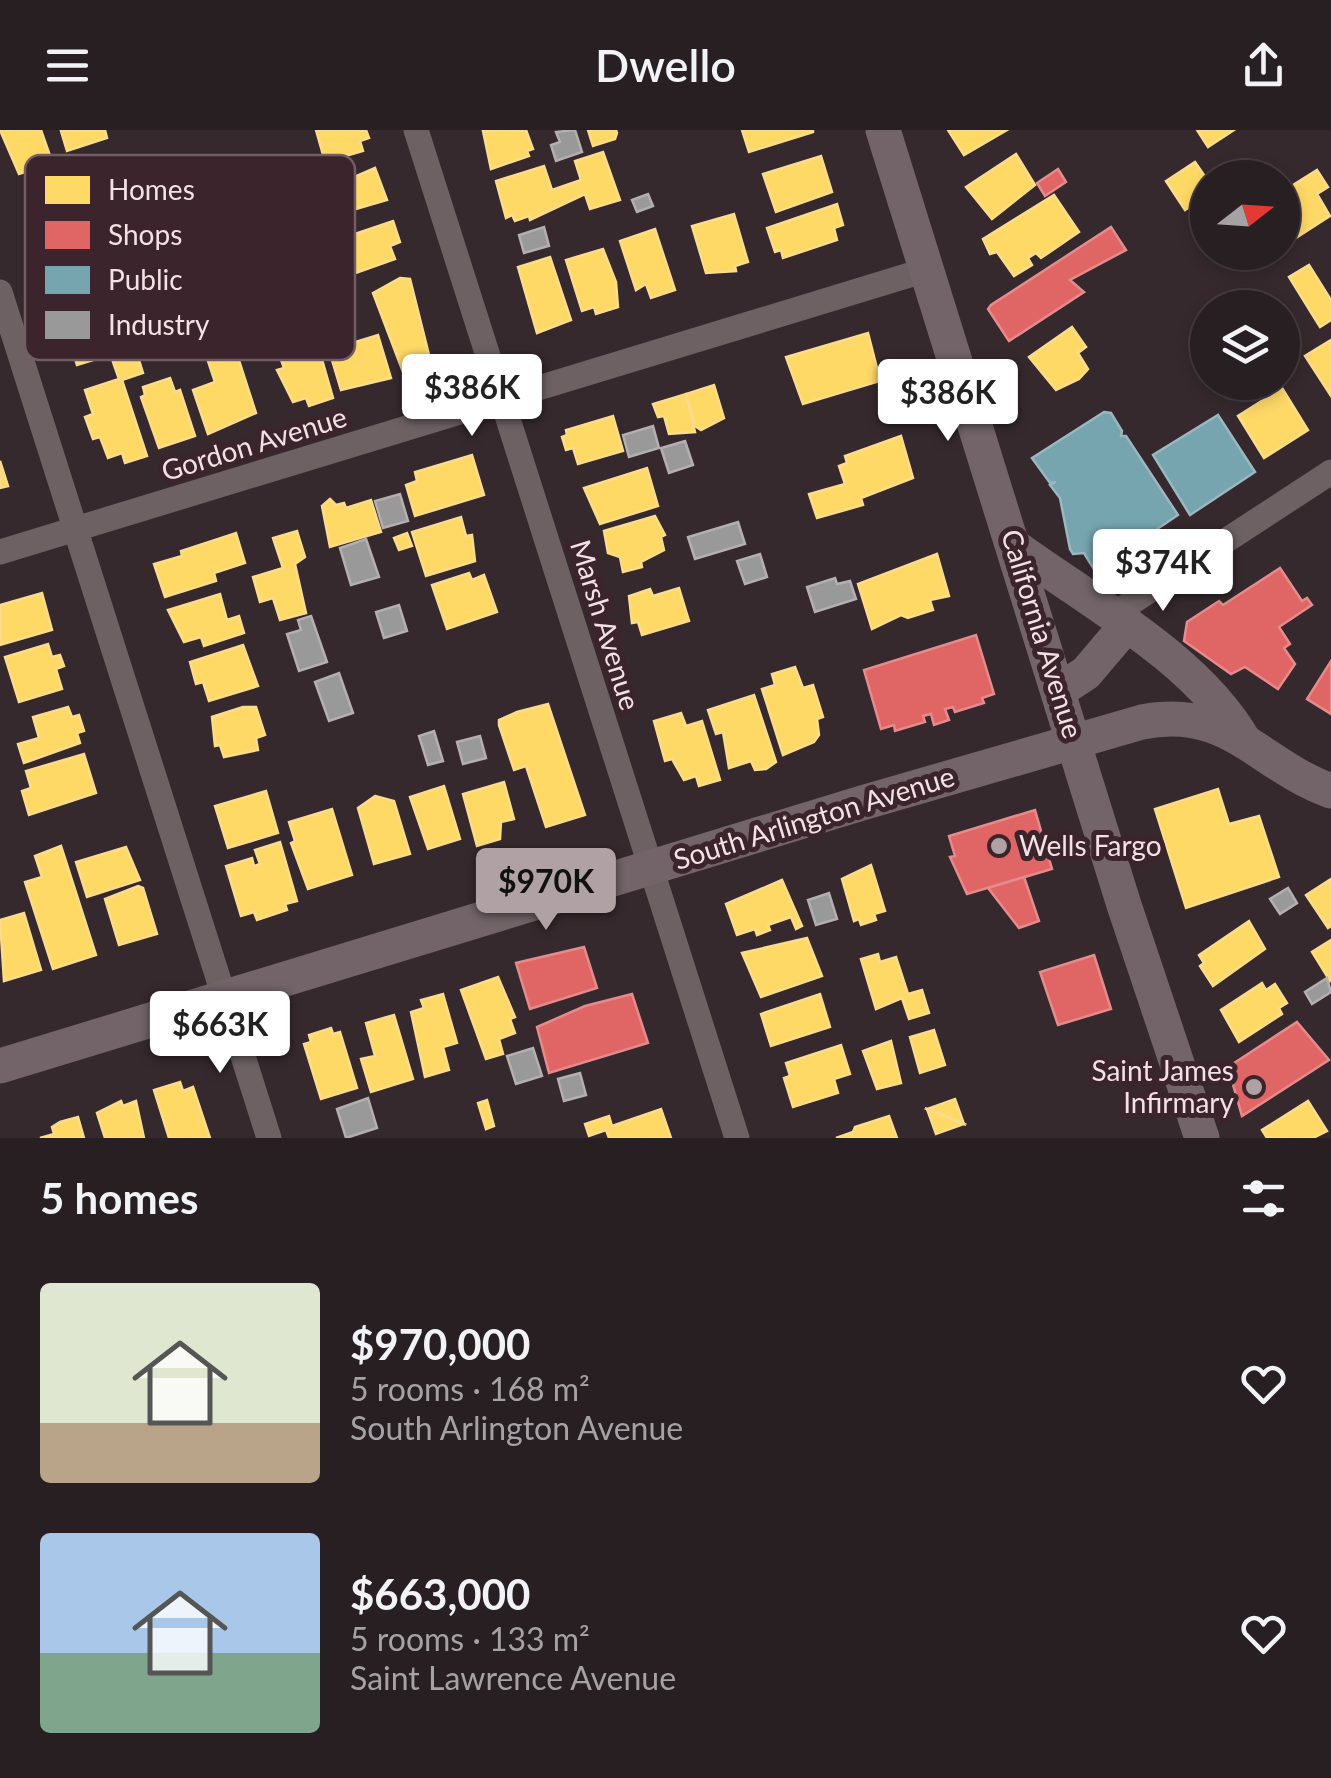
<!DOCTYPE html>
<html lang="en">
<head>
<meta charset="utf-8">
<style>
	:root { --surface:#281f22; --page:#342c2f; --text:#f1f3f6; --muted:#a5a2a5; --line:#443d40; --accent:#b0a1a5 }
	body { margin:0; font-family:Lato,sans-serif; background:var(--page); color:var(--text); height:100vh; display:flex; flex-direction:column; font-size:38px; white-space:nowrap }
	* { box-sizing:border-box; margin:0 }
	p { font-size:32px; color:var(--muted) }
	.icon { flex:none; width:55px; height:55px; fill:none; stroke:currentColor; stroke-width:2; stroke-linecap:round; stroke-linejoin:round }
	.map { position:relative; height:1008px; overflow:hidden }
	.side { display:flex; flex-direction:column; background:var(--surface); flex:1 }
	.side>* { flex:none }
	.needle { width:65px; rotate:73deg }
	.controls { position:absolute; left:1190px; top:30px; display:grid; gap:20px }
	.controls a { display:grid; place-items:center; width:110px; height:110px; border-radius:50%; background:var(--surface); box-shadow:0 5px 15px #0003,0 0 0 2px var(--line); font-size:50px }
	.price { position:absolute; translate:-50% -85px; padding:0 22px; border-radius:10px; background:#fff; color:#222; font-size:32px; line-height:65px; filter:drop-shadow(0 2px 5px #0008) }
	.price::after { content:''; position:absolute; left:50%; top:60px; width:30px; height:22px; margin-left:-15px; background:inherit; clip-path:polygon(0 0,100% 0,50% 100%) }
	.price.selected { background:var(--accent); color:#111 }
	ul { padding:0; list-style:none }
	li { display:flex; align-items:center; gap:30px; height:250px; padding:0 40px }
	li span { display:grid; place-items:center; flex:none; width:280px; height:200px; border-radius:10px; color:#555 }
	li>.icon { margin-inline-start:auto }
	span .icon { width:120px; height:120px; fill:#fffc; stroke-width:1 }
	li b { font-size:42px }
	h2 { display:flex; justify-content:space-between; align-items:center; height:120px; padding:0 40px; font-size:42px }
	header { display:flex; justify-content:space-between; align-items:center; height:130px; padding:0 40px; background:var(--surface); font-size:45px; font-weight:600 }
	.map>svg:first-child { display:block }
	.homes { fill:#ffd966; stroke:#fbdc8c; stroke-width:2.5 }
	.shops { fill:#e06666; stroke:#e58b8c; stroke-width:2.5 }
	.public { fill:#76a5af; stroke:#9bb7c0; stroke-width:2.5 }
	.industry { fill:#999; stroke:#b4afb0; stroke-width:2.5 }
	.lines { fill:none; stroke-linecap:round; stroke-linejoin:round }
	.street { stroke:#6d6164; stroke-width:25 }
	.secondary { stroke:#726468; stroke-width:35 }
	.poi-dot { fill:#b0a1a5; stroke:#3b242b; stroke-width:4 }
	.labels { text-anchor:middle; stroke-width:10; stroke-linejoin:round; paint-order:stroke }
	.street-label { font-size:28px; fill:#f2e2e6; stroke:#3b242b }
	.poi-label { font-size:28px; fill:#f2e2e6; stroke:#3b242b; text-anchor:start }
	.key { fill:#3b242b; stroke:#725d63; stroke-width:2.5 }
	.key-label { font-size:28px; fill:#f2e2e6 }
</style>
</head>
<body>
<header><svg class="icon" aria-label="menu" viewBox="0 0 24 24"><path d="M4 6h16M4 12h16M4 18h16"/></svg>Dwello<svg class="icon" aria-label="share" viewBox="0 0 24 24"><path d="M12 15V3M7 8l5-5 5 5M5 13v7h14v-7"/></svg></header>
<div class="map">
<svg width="1331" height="1008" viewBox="0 0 1331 1008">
	<rect width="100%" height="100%" fill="#36292d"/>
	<g class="homes">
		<path d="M0,0h41l20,57 -18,6 -9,-24 -15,5z"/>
		<path d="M105,0l2,8 -40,13 -6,-20z"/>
		<path d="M316,0h50l3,8 -9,3 3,10 -38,11z"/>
		<path d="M526,0l7,19 -6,2 2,5 -38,13 -8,-38z"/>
		<path d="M588,0h28l1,3 -2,6 -22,7z"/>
		<path d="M742,0h71v2l-64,20z"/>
		<path d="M948,0h59l-43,25z"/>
		<path d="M1197,0h37l-26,17z"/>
		<path d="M603,22l17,48 -30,9 -5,-15 -55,26 -1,-4 -14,5 -3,-6 -6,3 -10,-37 48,-15 8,24 29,-10 -6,-19z"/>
		<path d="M1016,24l19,31 -43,34 -26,-32z"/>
		<path d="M821,26l11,36 -56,20 -13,-38z"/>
		<path d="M1195,32l13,19v14l-23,15 -19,-29z"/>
		<path d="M375,38l12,32 -48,14 -4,-12 -8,3 -5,-14z"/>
		<path d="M1317,40l11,17 -11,7 13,22 -48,31v-55z"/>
		<path d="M1054,65l25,37 -38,26 -5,-5 -8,5 4,7 -18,11 -17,-24 -7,2 -7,-15z"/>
		<path d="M837,74l6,21 -9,3 3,12 -54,18 -2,-8 -6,2 -8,-24z"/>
		<path d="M734,84l14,48 -13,4 1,5 -30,2 -14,-47z"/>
		<path d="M393,91l7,21 -10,4 5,13 -56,20 -6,-16 -10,3 -7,-19z"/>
		<path d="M655,99l20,61 -24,8 -5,-14 -10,6 -16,-49z"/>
		<path d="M603,119l13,33 2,25 -22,7 -2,-7 -12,4 -16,-51z"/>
		<path d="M1252,122h22l-16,11z"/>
		<path d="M550,127l21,63 -34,13 -19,-66z"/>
		<path d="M1309,135l22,35v20l-11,7 -31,-50z"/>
		<path d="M400,148l10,1 19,76 -8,3 3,8 -21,6 -30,-79z"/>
		<path d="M108,184l12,38 -43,13 -12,-38z"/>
		<path d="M1072,197l14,20 -8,6 10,16 -9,10 -23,11 -27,-33z"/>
		<path d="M868,203l9,35 10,-3 3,13 -87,26 -17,-47z"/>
		<path d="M378,205l13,43 -50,12 -12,-40z"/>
		<path d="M1331,210v56l-26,-40z"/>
		<path d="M317,212l16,56 -24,8 -3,-8 -13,4 -16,-32 7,-2 -5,-14z"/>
		<path d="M234,215l22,68 -48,21 -15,-44 22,-8 -9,-27z"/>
		<path d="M137,224l6,19 -21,7 25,76 -22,7 -3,-10 -14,5 -8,-21 -7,2 -8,-22 8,-3 -8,-24 34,-11 -6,-17z"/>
		<path d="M170,248l5,14 5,-2 15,46 -36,12 -18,-51 4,-2 -2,-8z"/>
		<path d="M714,255l10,33 -23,12 -6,-4 -9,-32z"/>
		<path d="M1282,258l26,42 -44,28 -26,-42z"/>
		<path d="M686,264l9,38 -26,2 -5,-18 -6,1 -5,-13z"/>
		<path d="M613,286l10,35 -45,13 -5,-16 -7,2 -4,-13 5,-2 -1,-5z"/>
		<path d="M901,306l12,42 -52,20 2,7 -46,13 -8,-24 36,-10 -6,-18 8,-3 -2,-7z"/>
		<path d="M472,325l12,40 -69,21 -9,-31 11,-4 -2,-9z"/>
		<path d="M0,331l8,25 -8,2z"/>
		<path d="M647,338l11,38 -58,18 -16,-36z"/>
		<path d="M330,369l6,6 8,-2 2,5 25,-8 10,32 -51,15 -8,-41z"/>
		<path d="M655,386l10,19 -4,2 3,13 -23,12 1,5 -19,5 -3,-15 -12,-4 -4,-22z"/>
		<path d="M461,387l5,19 6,-1 3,26 -49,15 -14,-44z"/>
		<path d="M297,401l8,26 -10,7 11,49 -26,7 -7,-22 -13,4 -7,-25 30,-9 -10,-30z"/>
		<path d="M236,403l9,30 -31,10 2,8 -51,16 -11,-33 28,-8 -1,-5z"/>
		<path d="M407,403l5,13 -13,4 -5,-12z"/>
		<path d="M937,424l12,42 -19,4 3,10 -25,8 -7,-3 -29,14 -14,-45z"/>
		<path d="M469,443l3,7 12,-5 13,37 -50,17 -15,-44z"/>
		<path d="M679,458l10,33 -47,14 -4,-13 -6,1 -3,-27 21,-7 3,7z"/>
		<path d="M42,463l10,37 -52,15v-40z"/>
		<path d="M220,464l7,26 12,-4 5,17 -40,13 -3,-9 -17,5 -16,-32z"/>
		<path d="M48,514l4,13 8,-2 4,11 -8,3 6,20 -43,13 -14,-45z"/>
		<path d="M243,515l15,41 -49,15 -6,-19 -7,2 -6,-22z"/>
		<path d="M795,537l8,21 10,-3 10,32 -6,2 2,16 -5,7 -31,13 -21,-66 13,-4 -3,-11z"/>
		<path d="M754,565l22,67 -10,7 -11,1 -4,-9 -22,7 -6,-36 -7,2 -8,-24z"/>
		<path d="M548,574l37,111 -39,12 -20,-61 -12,4 -15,-45v-5l18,-8z"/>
		<path d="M68,577l4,10 7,-2 5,16 -7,2 3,10 -56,20 -6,-19 21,-6 -6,-21z"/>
		<path d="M243,577h13l9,28 -9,3 2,12 -34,7 -4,-12 -5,1 -3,-29z"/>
		<path d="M681,583l5,13 16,-5 18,59 -21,6 -3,-10 -12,4 -12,-21 -7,2 -11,-40z"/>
		<path d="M84,624l12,39 -67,22 -7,-24 9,-3 -5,-17z"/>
		<path d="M504,652l10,37 -13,3 -1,17 -23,7 -14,-52z"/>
		<path d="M444,656l16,53 -32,10 -18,-52z"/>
		<path d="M1218,659l11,35 30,-8 20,61 -93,31 -31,-99z"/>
		<path d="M266,661l12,42 -50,15 -13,-42z"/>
		<path d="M375,666l19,5 16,53 -36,10 -16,-56z"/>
		<path d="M332,679l20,66 -44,14 -17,-46 4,-2 -6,-19z"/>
		<path d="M280,712l17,59 -12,3 2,6 -30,10 -3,-8 -13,4 -15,-50 26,-8 2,8 6,-2 -5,-14z"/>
		<path d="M61,716l35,109 -43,14 -28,-87 17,-5 -7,-21z"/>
		<path d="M126,717l14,33 -53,17 -11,-35z"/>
		<path d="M871,735l14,46 -11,3 2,6 -15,5 -2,-6 -5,2 -12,-42z"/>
		<path d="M1331,749v47l-3,2 -22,-33z"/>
		<path d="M782,750l20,46 -6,3 -5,-12 -23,8 2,5 -13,5 -2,-6 -18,6 -11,-31z"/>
		<path d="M138,756l5,2 14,46 -38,11 -14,-46z"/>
		<path d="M24,783l17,57 -37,11 -4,-61z"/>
		<path d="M1249,791l16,28 -52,37 -13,-20 4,-3 -5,-8z"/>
		<path d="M807,808l15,38 -61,21 -19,-44z"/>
		<path d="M1331,810v40l-1,1 -18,-29z"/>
		<path d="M878,824l2,8 16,-5 12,37 14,-4 7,23 -20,6 -7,-21 -26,11 -15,-50z"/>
		<path d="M498,847l17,40 -5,2 5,14 -16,6 4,15 -17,5 -25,-69z"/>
		<path d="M1262,853l4,7 9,-6 12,19 -8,5 3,6 -43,28 -18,-32z"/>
		<path d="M443,864l14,49 -14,4 6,23 -24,7 -14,-65 13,-4 -3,-8z"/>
		<path d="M820,864l10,33 -59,19 -10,-32z"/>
		<path d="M394,885l19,64 -42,13 -10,-33 14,-3 -9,-33z"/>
		<path d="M331,898l2,6 7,-2 17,56 -36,11 -17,-55 7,-2 -2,-7z"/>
		<path d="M934,900l11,35 -25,8 -10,-36z"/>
		<path d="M891,911l10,42 -24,6 -14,-38z"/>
		<path d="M841,915l9,29 -16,5 4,14 -45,14 -9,-29 6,-2 -4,-13z"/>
		<path d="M180,952l3,9 10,-4 17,51h-41l-15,-48z"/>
		<path d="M955,969l9,25 -37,-15z"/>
		<path d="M487,970l7,26 -8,3 -8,-26z"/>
		<path d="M121,971l2,5 13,-5 8,37h-39l-8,-25z"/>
		<path d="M1308,971l19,30 -14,7h-46l-5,-8z"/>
		<path d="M661,979l10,29h-62l-3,-8 -17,6 -4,-12 24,-8 3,10z"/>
		<path d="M927,979l37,15 -28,10z"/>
		<path d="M889,986l8,22h-61l17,-6 2,-5z"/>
		<path d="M78,987l6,21h-44l14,-4 -2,-7 8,-5z"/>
	</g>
	<g class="shops">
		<path d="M1058,39l8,13 -21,14 -8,-13z"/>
		<path d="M1111,97l15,23 -56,30 14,12 -75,49 -21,-32 3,-4z"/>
		<path d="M1280,438l22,33 5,-3 5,7 -33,22 11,17 -6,4 11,16 -17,25 -33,-22 -14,7 -47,-33 3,-19 32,-21 4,4z"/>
		<path d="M976,505l18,59 -12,4 2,5 -29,9 -2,-5 -8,2 4,11 -15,5 -3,-11 -8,2 2,6 -30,9 -1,-6 -13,4 -17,-59z"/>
		<path d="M1331,531v53l-24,-15z"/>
		<path d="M1035,680l17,59 -85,25 -17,-37 5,-1 -6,-20z"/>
		<path d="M1024,747l15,44 -20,7 -31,-40z"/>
		<path d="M584,817l13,41 -67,21 -14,-46z"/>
		<path d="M1094,825l17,54 -53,16 -18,-53z"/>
		<path d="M632,864l16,49 -99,30 -12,-46 48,-21z"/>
		<path d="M1297,892l32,38 -87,56 -14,-49z"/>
	</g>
	<g class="public">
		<path d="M1104,282l7,1 11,18 -1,5h5l52,79 -83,56 -11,-18 -11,1 -3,-5 -10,-51 -10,-13 6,-3 -6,1 -18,-25z"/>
		<path d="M1218,285l37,57 -65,43 -37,-60z"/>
	</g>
	<g class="industry">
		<path d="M575,0l7,22 -26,9 -5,-16 9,-3 -4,-10z"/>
		<path d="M648,64l5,12 -16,6 -5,-12z"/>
		<path d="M544,97l5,19 -25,7 -5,-18z"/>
		<path d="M653,296l6,22 -30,9 -6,-22z"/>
		<path d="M685,311l8,24 -24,8 -8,-25z"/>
		<path d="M400,364l8,27 -25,7 -8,-27z"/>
		<path d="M738,392l7,22 -50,15 -7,-22z"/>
		<path d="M366,409l13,38 -28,8 -11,-37z"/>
		<path d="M760,424l7,23 -22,7 -8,-23z"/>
		<path d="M835,448l2,6 13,-3 6,18 -41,13 -8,-25z"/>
		<path d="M399,475l8,26 -23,7 -8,-26z"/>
		<path d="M311,486l16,46 -28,9 -12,-37 14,-4 -3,-10z"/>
		<path d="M339,543l14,40 -24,8 -14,-39z"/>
		<path d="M434,601l9,30 -15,4 -9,-29z"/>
		<path d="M480,606l6,22 -23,6 -6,-22z"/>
		<path d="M1288,758l9,15 -17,11 -10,-15z"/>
		<path d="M829,763l8,26 -21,6 -8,-25z"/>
		<path d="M1327,848l4,14 -19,12 -7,-12z"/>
		<path d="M533,918l9,28 -26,8 -9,-28z"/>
		<path d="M580,943l6,22 -22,6 -6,-22z"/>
		<path d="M368,968l9,30 -31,10 -9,-29z"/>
	</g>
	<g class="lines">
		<g class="street">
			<path d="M416,0l321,1008"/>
			<path d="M0,162l269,846"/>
			<path d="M0,422l926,-282"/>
			<path d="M1125,497l-3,-13 4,-8 205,-134"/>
		</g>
		<g class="secondary">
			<path d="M883,0l241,775 78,233"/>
			<path d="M1015,417c76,55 183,113 229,194"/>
			<path d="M1060,560l26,-17 39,-46"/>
			<path d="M0,936l862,-263 280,-81c88,-17 115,42 189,69"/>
		</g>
	</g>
	<g class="poi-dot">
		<circle cx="999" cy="716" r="10"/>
		<circle cx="1254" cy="957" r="10"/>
	</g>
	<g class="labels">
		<g class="street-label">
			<text transform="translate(254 314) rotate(-17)" y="10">Gordon Avenue</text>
			<text transform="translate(605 495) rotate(73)" y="10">Marsh Avenue</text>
			<text transform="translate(1042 504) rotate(73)" y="10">California Avenue</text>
			<text transform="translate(814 688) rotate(-17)" y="10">South Arlington Avenue</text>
		</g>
		<g class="poi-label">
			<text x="1019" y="726">Wells Fargo</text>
			<text x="1234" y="951" text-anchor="end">Saint James<tspan x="1234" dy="32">Infirmary</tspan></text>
		</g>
	</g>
	<rect x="25" y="25" width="330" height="205" rx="15" class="key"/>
	<rect x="45" y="46" width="45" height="28" fill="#ffd966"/>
	<rect x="45" y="91" width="45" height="28" fill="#e06666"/>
	<rect x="45" y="136" width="45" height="28" fill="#76a5af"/>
	<rect x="45" y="181" width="45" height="28" fill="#999"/>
	<g class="key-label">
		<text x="108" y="70">Homes</text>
		<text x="108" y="115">Shops</text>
		<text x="108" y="160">Public</text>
		<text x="108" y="205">Industry</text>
	</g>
</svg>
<div class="controls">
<a><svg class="needle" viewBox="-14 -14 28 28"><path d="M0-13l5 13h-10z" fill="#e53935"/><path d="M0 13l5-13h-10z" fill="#a5a2a5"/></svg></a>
<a><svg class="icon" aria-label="layers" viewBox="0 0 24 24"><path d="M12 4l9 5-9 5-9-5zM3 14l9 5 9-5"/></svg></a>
</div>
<b class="price" style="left:472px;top:309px">$386K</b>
<b class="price" style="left:948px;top:314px">$386K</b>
<b class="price" style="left:1163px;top:484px">$374K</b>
<b class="price selected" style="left:546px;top:803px">$970K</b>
<b class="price" style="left:220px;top:946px">$663K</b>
</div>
<section class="side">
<h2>5 homes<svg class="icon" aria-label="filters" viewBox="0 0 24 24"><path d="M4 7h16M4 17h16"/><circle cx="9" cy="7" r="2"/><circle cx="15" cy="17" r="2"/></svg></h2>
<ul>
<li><span style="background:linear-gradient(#dfe7d0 70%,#b9a48a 0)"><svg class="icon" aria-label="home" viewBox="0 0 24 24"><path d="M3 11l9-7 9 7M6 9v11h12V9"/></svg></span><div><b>$970,000</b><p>5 rooms · 168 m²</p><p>South Arlington Avenue</p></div><svg class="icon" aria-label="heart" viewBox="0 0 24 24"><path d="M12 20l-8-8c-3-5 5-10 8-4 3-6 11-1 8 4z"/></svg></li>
<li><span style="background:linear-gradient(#a9c7e8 60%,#7fa58c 0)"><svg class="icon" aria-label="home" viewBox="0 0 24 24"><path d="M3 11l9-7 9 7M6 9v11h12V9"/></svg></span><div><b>$663,000</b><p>5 rooms · 133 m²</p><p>Saint Lawrence Avenue</p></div><svg class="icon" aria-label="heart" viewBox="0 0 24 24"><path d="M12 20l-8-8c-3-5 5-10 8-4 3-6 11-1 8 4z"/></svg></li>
</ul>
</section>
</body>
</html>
